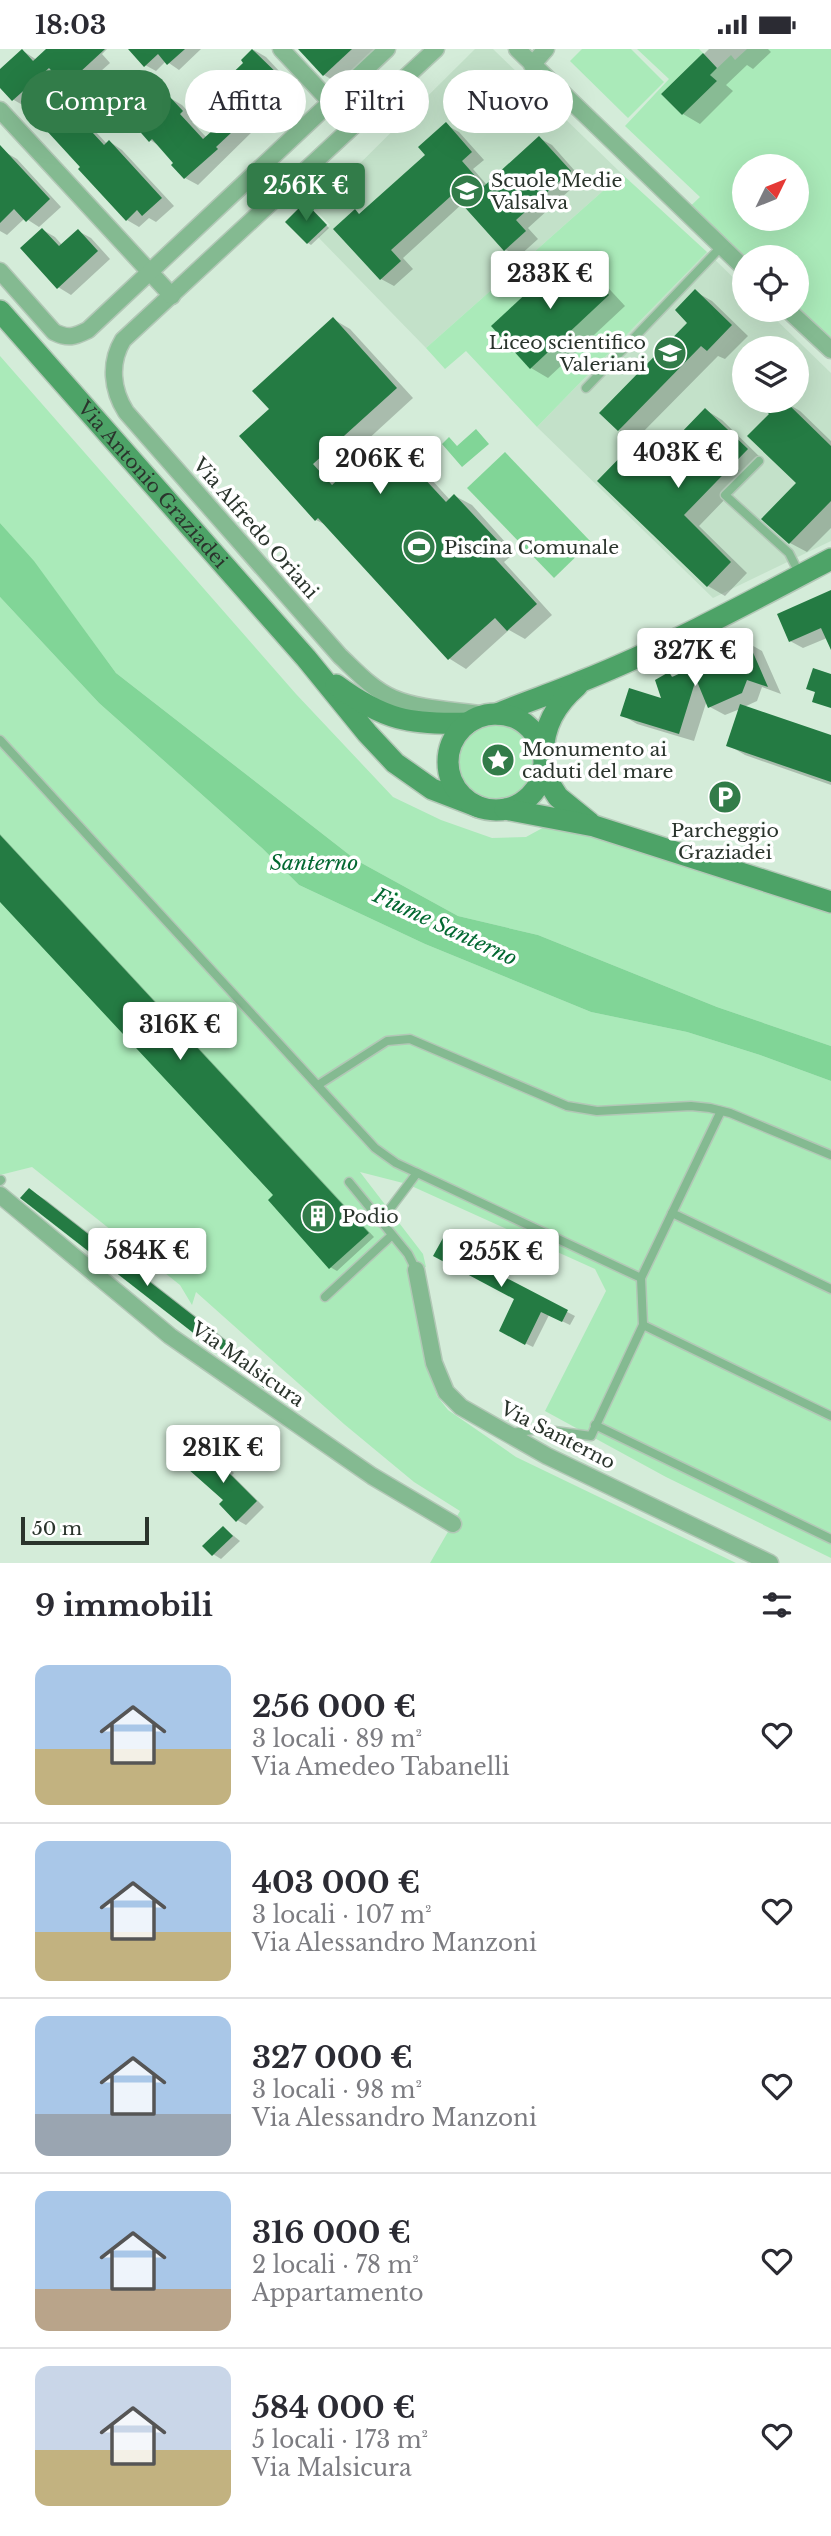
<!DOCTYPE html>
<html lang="it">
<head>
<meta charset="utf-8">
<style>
	:root { --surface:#fff; --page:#f7f7f7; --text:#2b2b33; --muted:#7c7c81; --line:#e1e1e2; --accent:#327c49 }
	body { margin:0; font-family:"Libre Baskerville",serif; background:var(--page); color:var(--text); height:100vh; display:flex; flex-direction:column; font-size:26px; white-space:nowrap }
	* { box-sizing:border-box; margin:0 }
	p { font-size:23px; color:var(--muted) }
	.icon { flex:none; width:38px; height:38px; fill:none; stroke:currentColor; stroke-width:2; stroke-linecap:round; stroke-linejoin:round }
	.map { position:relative; height:1514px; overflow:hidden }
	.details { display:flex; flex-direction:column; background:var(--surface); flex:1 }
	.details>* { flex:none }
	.banner { position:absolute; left:21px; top:21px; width:789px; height:63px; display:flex; gap:14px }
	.needle { width:46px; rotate:47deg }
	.controls { position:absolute; left:732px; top:105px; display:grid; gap:14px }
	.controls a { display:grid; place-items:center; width:77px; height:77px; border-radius:50%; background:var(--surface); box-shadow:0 7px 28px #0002; font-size:35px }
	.scale { position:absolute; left:21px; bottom:18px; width:128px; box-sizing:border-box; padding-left:7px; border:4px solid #2a342c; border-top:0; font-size:19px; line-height:24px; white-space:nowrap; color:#2a342c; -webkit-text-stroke:5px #fff; paint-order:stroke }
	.price { position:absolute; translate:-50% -60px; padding:0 16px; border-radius:7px; background:#fff; color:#222; font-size:23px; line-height:46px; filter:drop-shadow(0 2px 4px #0008) }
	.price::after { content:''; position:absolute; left:50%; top:42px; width:21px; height:16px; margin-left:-10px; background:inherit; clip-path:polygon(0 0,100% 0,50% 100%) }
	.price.active { background:var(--accent); color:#fff }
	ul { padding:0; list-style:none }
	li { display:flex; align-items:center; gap:21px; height:175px; padding:0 35px }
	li+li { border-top:2px solid var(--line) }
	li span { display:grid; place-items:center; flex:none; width:196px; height:140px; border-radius:14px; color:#555 }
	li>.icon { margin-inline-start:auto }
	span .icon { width:84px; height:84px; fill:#fffc; stroke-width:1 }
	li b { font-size:30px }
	h2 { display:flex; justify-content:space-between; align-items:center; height:84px; padding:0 35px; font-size:30px }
	.tag { padding:0 24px; border-radius:32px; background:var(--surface); box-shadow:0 7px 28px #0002; font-size:24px; line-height:63px }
	.tag.active { background:var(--accent); color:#fff }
	.status { display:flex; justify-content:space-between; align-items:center; height:49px; padding:0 35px; background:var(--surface); direction:ltr }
	.status svg { height:19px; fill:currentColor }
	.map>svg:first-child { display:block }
	.built { fill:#c3e1c9; fill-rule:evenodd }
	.green { fill:#aaeab9; fill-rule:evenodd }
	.water { fill:#81d597 }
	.shadow { fill:#0003 }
	.building { fill:#247b43 }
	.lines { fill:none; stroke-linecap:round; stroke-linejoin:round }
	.lane-casing { stroke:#b2c7b6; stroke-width:11 }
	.street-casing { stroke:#b2c7b6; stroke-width:19 }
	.secondary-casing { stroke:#b2c7b6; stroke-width:24 }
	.lane { stroke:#84ba91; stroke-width:8 }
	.street { stroke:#84ba91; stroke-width:16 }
	.secondary { stroke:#4da367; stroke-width:21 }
	.labels { text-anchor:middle; stroke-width:7; stroke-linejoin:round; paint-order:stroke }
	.poi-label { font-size:19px; fill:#2a342c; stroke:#fff; text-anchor:start }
	.street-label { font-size:19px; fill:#2a342c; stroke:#fff }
	.water-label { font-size:21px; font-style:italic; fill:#026831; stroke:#fff }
</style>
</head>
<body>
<div class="status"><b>18:03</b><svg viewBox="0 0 49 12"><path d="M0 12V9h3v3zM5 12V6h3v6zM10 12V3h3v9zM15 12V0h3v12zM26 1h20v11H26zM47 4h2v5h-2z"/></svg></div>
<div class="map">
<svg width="831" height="1514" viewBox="0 0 831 1514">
	<rect width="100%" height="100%" fill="#d4ecd9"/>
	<g class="built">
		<path d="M475,0h18l129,125 -196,174 -108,-111 12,-12 -16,-16z"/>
		<path d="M707,203l37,36v22h22l65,63v168l-118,57 -176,-171zM744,299h52v53h-52z"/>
	</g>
	<g class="green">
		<path d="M582,0h49l33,33 -36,36 -58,-57z"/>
		<path d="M637,0h62l4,4 -42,41 21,21 35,-34 -7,-6 21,-20 4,5 12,-11h84v310l-52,-49h17v-53h-52v20l-65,-60 21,-20 -75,-71 44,-47zM744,117h52v53h-52z"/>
		<path d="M622,125l85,78 -170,175 -71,-76 -21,18 -19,-21z"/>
		<path d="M0,307l296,338 97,103 48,23 51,18 34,-1 22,-12 34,10 8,-5 241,82v134l-114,-39 -179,-72 -80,-19 -102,-56 -240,-187 -82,-111 -34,-39z"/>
		<path d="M0,548l99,106 163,145 37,37 126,59 166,68 96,20 73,23 71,26v477l-165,-81 -121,-66 61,-120 -11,-22 -188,-85 -47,-12 63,82 3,13 -18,7 24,106 5,16 11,14 68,47 220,106h-306l30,-52 -46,-29 -70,-58 -148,-132 -4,13 -12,-20 -148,-118 -32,8z"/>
		<circle cx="496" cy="713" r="38"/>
	</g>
	<g class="water">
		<path d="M476,380l13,15 -27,23 -20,-23 7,-7 8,9z"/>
		<path d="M505,403l86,90 -37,36 -87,-90z"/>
		<path d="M0,474l34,38 82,112 240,187 102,56 80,19 179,72 114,39v35l-71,-26 -73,-23 -96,-20 -166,-68 -126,-59 -37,-37 -163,-145 -99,-106z"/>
	</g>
	<g class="shadow">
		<path d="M49,0h58l-5,5 8,9 -18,16 -4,-2 -12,11 -16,-11 -34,30 -12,-7 -14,-15v-13l23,-21 14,9z"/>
		<path d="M130,0h71l-22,21 -13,-9 -10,10 -11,-6z"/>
		<path d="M300,0h92l-44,40 -24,-14z"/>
		<path d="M709,0h59l3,3 -18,17 -6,-4 -21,20 7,6 -33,33 -17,-10 -19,-20z"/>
		<path d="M254,1l12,7 30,32 -40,33 3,3 -61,60 -13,-7 -24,-31 -11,-7 20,-42 12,7 13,14 -3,3 15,16 18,-17 -5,-33 26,-25 -3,-3z"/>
		<path d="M60,50l12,7 35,38 3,-2 12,8 52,56 -18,16 -7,-4 -10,9 -12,-7 -45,-52z"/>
		<path d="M446,76l13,7 25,28 -11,9 14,16 52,-47 13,7 30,34 -54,49 10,11 -20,18 -13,-8 -43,-45 -59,54 10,11 -19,17 -13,-7 -26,-67 5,3 67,-60z"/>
		<path d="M5,103l12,7 44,48 -22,20 -14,-9 -18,17 -7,-4v-75z"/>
		<path d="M308,157l21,22 -18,17 -3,-2z"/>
		<path d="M43,181l12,7 7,8 16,-14 13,7 19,21 -39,36 -13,-8z"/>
		<path d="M570,206l17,10 38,41 -77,72 -17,-10z"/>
		<path d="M696,243l16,9 36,35 -23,23 -7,-3 -82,83 -17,-9 71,-107z"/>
		<path d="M333,270l17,10 63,69 -84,77 7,8 50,-45 17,10 47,52 5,-4 17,9 43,48 -11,9 48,53 -27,24 -16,-9 -43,39 -16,-10 -122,-133 -12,-6 -75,-84 30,-27z"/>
		<path d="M783,352l17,10 31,30v87l-24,24 -17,-9 9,-60z"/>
		<path d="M706,361l16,10 41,40 -64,66 48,47 -22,23 -17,-10 -76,-138 22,15z"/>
		<path d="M831,543v54l-4,-8 -24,10 -13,-7z"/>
		<path d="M748,594l14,8 19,43 -19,-7 -5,14 -13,6 87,29v49l-86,-30 -17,-10 12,-36 -15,6 -15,-8 -3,-7 -13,41 -57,-17 -15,-9 42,-14 5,-27 6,4z"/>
		<path d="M0,785l374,403 -37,34 -7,-4 -55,-72 -275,-296z"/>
		<path d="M29,1141l17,10 241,187 -6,9 -16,-9z"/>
		<path d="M449,1182l29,16 -8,15 105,54 -5,9 -21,-10 -16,32 -25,-12 8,-37 -80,-43z"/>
		<path d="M207,1401l27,23 -2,2 32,32 -18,18 -9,-5 -12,-20z"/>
		<path d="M224,1479l16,13 -19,18 -8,-5z"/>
	</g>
	<g class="building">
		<path d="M22,0l11,12 13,-12h59l-26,24 -3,-3 -14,12 -13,-14 -37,33 -12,-13v-19z"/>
		<path d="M128,0h57l-18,16 -9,-11 -14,13z"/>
		<path d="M252,0l33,32 -40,34 3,2 -32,30 2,2 -34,30 -13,-14 2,-2 -21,-24 -3,3 -14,-16 34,-30 14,15 -3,3 23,25 20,-18 -22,-23 15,-15 3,3 24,-23 -2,-3z"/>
		<path d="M298,0h54l-29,27z"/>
		<path d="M703,4l14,15 -7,7 7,6 -35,34 -21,-21z"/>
		<path d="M59,47l45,49 5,-5 53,58 -20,18 -5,-6 -11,11 -48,-52 2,-2 -45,-49z"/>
		<path d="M446,73l26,30 -10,9 22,25 55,-50 32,35 -55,49 10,11 -22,20 -44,-49 -2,2 -7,-8 -60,54 10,11 -21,19 -47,-51 22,-20 4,5 66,-59 -7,-8z"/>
		<path d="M0,96l50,54 -24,23 -12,-13 -14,14z"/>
		<path d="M305,153l22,23 -20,19 -22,-22z"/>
		<path d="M42,179l17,18 19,-17 20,22 -41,38 -37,-41z"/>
		<path d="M570,204l39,42 -79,74 -39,-43z"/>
		<path d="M695,240l37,36 -25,26 -6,-5 -83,85 -19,-18 88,-90 -12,-13z"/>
		<path d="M333,268l64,71 -84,76 19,21 53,-49 61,66 8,-8 45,48 -10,10 48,52 -30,27 -12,-13 -47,42 -130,-142 -3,3 -76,-85 30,-27 -17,-18z"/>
		<path d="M756,352h29l46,45v55l-42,43 -28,-25 35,-36 -49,-47 22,-22z"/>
		<path d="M705,359l43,41 -64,66 47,47 -24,25 -110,-106 35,-36 19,19z"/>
		<path d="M831,541v60l-10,-22 -32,14 -12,-28z"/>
		<path d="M748,592l20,46 -21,-7 -5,13 -34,15 -12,-29 -17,55 -59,-18 9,-28 32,10 -6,-18 14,-8 3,5 24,-11 -1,-2z"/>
		<path d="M813,619l18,6v34l-19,-6 3,-10 -9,-3z"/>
		<path d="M740,655l91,31v47l-105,-36z"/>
		<path d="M0,786l369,398 -40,36 -61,-69 5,-5 -273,-293z"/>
		<path d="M29,1139l243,189 -8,11 -244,-190z"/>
		<path d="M448,1180l24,12 -8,15 104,54 -6,12 -21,-10 -16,33 -26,-14 15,-32 -81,-43z"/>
		<path d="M206,1399l21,19 -2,2 32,32 -21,21 -17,-18 4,-4 -35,-31z"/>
		<path d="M223,1477l10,10 -21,20 -10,-10z"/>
	</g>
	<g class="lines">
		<defs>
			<g id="lane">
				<path d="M586,339l135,-141"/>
				<path d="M759,412l-34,34 64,58 11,22"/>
				<path d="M0,691l375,408 21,15 245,115"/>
				<path d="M318,1036l69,-44 23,-2 157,67 30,5 94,-5 19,2 20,5 101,42"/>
				<path d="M0,1132l1,-1"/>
				<path d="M349,1133l59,72 8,16"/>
				<path d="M672,1164l159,76"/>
				<path d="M380,1173l37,-49"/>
				<path d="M325,1248l66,-61"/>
				<path d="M643,1276l188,91"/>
				<path d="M595,1376l236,114"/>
				<path d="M511,1384l29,-4 51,7 52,-111 -2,-47 80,-167"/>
			</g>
			<g id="street">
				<path d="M281,0l72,77"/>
				<path d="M436,0l-313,291c-14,23 -11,50 3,72l214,244c16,15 32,33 53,42 28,12 64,12 94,17"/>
				<path d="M517,0l227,219"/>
				<path d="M532,16l14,-16"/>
				<path d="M0,61l172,186"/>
				<path d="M0,222l54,61c14,7 20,5 34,-2l299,-281"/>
				<path d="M788,261l43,40"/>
				<path d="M0,1146l170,141 202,140 81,48"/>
				<path d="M416,1221l18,93 12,29 15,15 86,49 223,107"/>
			</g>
			<g id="secondary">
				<path id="s1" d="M0,262l306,347 61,75 28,30 37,26 47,18"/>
				<path d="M336,636c48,35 74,40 132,38"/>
				<path d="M497,665c28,-12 57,-21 85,-33 85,-34 168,-79 249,-122"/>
				<circle cx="496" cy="713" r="48"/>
				<path d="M543,705c1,-28 12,-49 34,-68"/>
				<path d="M542,723l16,25 32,26"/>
				<path d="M505,760l89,17 237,76"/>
			</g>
		</defs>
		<use href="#lane" class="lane-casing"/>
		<use href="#street" class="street-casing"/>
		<use href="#secondary" class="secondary-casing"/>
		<use href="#lane" class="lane"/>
		<use href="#street" class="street"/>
		<use href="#secondary" class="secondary"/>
	</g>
	<defs>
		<symbol id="school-disc" viewBox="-11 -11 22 22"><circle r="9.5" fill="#327c49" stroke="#fff"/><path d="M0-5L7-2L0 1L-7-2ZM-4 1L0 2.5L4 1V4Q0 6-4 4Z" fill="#fff"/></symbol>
		<symbol id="stadium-disc" viewBox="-11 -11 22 22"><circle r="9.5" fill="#327c49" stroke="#fff"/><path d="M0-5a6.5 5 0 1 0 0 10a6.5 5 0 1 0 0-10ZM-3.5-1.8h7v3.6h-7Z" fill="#fff"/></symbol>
		<symbol id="sight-disc" viewBox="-11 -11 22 22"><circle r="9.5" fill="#327c49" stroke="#fff"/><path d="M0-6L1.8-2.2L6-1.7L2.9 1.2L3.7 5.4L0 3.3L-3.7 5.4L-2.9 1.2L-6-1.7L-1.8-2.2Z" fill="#fff"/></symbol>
		<symbol id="parking-disc" viewBox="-11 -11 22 22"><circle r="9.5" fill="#327c49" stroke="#fff"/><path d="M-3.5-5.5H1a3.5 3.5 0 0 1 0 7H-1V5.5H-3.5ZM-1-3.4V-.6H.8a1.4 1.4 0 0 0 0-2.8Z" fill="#fff"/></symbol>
		<symbol id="building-disc" viewBox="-11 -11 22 22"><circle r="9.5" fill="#327c49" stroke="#fff"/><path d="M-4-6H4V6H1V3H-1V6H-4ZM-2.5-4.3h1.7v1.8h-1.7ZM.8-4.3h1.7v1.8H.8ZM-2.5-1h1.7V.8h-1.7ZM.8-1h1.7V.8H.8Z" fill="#fff"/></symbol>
	</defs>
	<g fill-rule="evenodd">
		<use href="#school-disc" x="448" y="123" width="38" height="38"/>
		<use href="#school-disc" x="651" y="285" width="38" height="38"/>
		<use href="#stadium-disc" x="400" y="479" width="38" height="38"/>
		<use href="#sight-disc" x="479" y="692" width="38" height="38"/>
		<use href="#parking-disc" x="706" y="729" width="38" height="38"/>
		<use href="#building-disc" x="299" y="1148" width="38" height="38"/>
	</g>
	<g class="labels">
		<g class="poi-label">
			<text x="491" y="138">Scuole Medie<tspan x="491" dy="22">Valsalva</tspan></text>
			<text x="646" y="300" text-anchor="end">Liceo scientifico<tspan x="646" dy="22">Valeriani</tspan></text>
			<text x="444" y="505">Piscina Comunale</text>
			<text x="522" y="707">Monumento ai<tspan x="522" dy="22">caduti del mare</tspan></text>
			<text x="725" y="788" text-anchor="middle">Parcheggio<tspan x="725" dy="22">Graziadei</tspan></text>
			<text x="342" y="1174">Podio</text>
		</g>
		<g class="street-label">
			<text dy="7" stroke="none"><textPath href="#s1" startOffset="231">Via Antonio Graziadei</textPath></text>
			<text transform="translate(256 479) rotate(49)" y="7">Via Alfredo Oriani</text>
			<text transform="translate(248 1315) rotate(35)" y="7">Via Malsicura</text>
			<text transform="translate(558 1386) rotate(27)" y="7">Via Santerno</text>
		</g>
		<g class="water-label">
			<text x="314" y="821">Santerno</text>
			<text transform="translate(445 878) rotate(25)" y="7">Fiume Santerno</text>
		</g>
	</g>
</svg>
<div class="controls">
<a><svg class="needle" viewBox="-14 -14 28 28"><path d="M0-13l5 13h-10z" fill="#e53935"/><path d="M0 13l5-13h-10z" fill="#7c7c81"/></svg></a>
<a><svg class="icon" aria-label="locate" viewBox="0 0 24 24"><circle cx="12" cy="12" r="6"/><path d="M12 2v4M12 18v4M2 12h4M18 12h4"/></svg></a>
<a><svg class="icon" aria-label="layers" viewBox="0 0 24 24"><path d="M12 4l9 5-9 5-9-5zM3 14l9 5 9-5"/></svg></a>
</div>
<div class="scale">50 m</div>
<b class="price active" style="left:306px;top:174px">256K €</b>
<b class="price" style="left:550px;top:262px">233K €</b>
<b class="price" style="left:678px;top:441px">403K €</b>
<b class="price" style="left:380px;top:447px">206K €</b>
<b class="price" style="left:695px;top:639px">327K €</b>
<b class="price" style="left:180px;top:1013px">316K €</b>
<b class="price" style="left:147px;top:1239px">584K €</b>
<b class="price" style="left:501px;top:1240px">255K €</b>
<b class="price" style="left:223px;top:1436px">281K €</b>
<div class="banner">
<a class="tag active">Compra</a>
<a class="tag">Affitta</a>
<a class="tag">Filtri</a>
<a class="tag">Nuovo</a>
</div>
</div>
<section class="details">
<h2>9 immobili<svg class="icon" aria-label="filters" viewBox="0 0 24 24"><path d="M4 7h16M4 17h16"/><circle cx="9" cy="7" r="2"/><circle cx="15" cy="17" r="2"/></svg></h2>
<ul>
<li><span style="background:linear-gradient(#a9c7e8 60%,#c2b280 0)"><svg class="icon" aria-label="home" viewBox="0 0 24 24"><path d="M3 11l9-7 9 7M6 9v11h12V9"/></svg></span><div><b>256 000 €</b><p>3 locali · 89 m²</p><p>Via Amedeo Tabanelli</p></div><svg class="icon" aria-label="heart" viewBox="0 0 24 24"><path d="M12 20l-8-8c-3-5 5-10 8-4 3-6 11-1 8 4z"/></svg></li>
<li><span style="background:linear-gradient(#a9c7e8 65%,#c2b280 0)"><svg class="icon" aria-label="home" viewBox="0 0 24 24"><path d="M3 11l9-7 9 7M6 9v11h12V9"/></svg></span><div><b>403 000 €</b><p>3 locali · 107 m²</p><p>Via Alessandro Manzoni</p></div><svg class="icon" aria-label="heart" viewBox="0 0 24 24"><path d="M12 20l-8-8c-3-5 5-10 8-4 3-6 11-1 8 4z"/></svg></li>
<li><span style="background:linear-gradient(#a9c7e8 70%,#9aa5b1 0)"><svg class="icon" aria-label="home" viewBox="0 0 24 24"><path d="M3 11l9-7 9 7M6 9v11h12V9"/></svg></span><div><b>327 000 €</b><p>3 locali · 98 m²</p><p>Via Alessandro Manzoni</p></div><svg class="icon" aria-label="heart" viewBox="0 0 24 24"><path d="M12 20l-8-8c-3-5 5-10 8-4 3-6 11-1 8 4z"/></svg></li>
<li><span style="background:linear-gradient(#a9c7e8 70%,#b9a48a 0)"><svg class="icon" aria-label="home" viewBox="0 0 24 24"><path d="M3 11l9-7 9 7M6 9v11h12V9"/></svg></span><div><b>316 000 €</b><p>2 locali · 78 m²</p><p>Appartamento</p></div><svg class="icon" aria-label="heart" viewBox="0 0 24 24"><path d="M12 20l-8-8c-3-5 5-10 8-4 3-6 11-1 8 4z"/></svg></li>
<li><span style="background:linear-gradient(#c9d6e8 60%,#c2b280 0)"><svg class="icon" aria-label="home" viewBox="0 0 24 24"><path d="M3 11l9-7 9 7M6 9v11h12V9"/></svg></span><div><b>584 000 €</b><p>5 locali · 173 m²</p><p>Via Malsicura</p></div><svg class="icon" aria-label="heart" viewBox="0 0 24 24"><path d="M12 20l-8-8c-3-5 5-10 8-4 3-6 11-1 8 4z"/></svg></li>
</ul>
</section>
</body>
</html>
